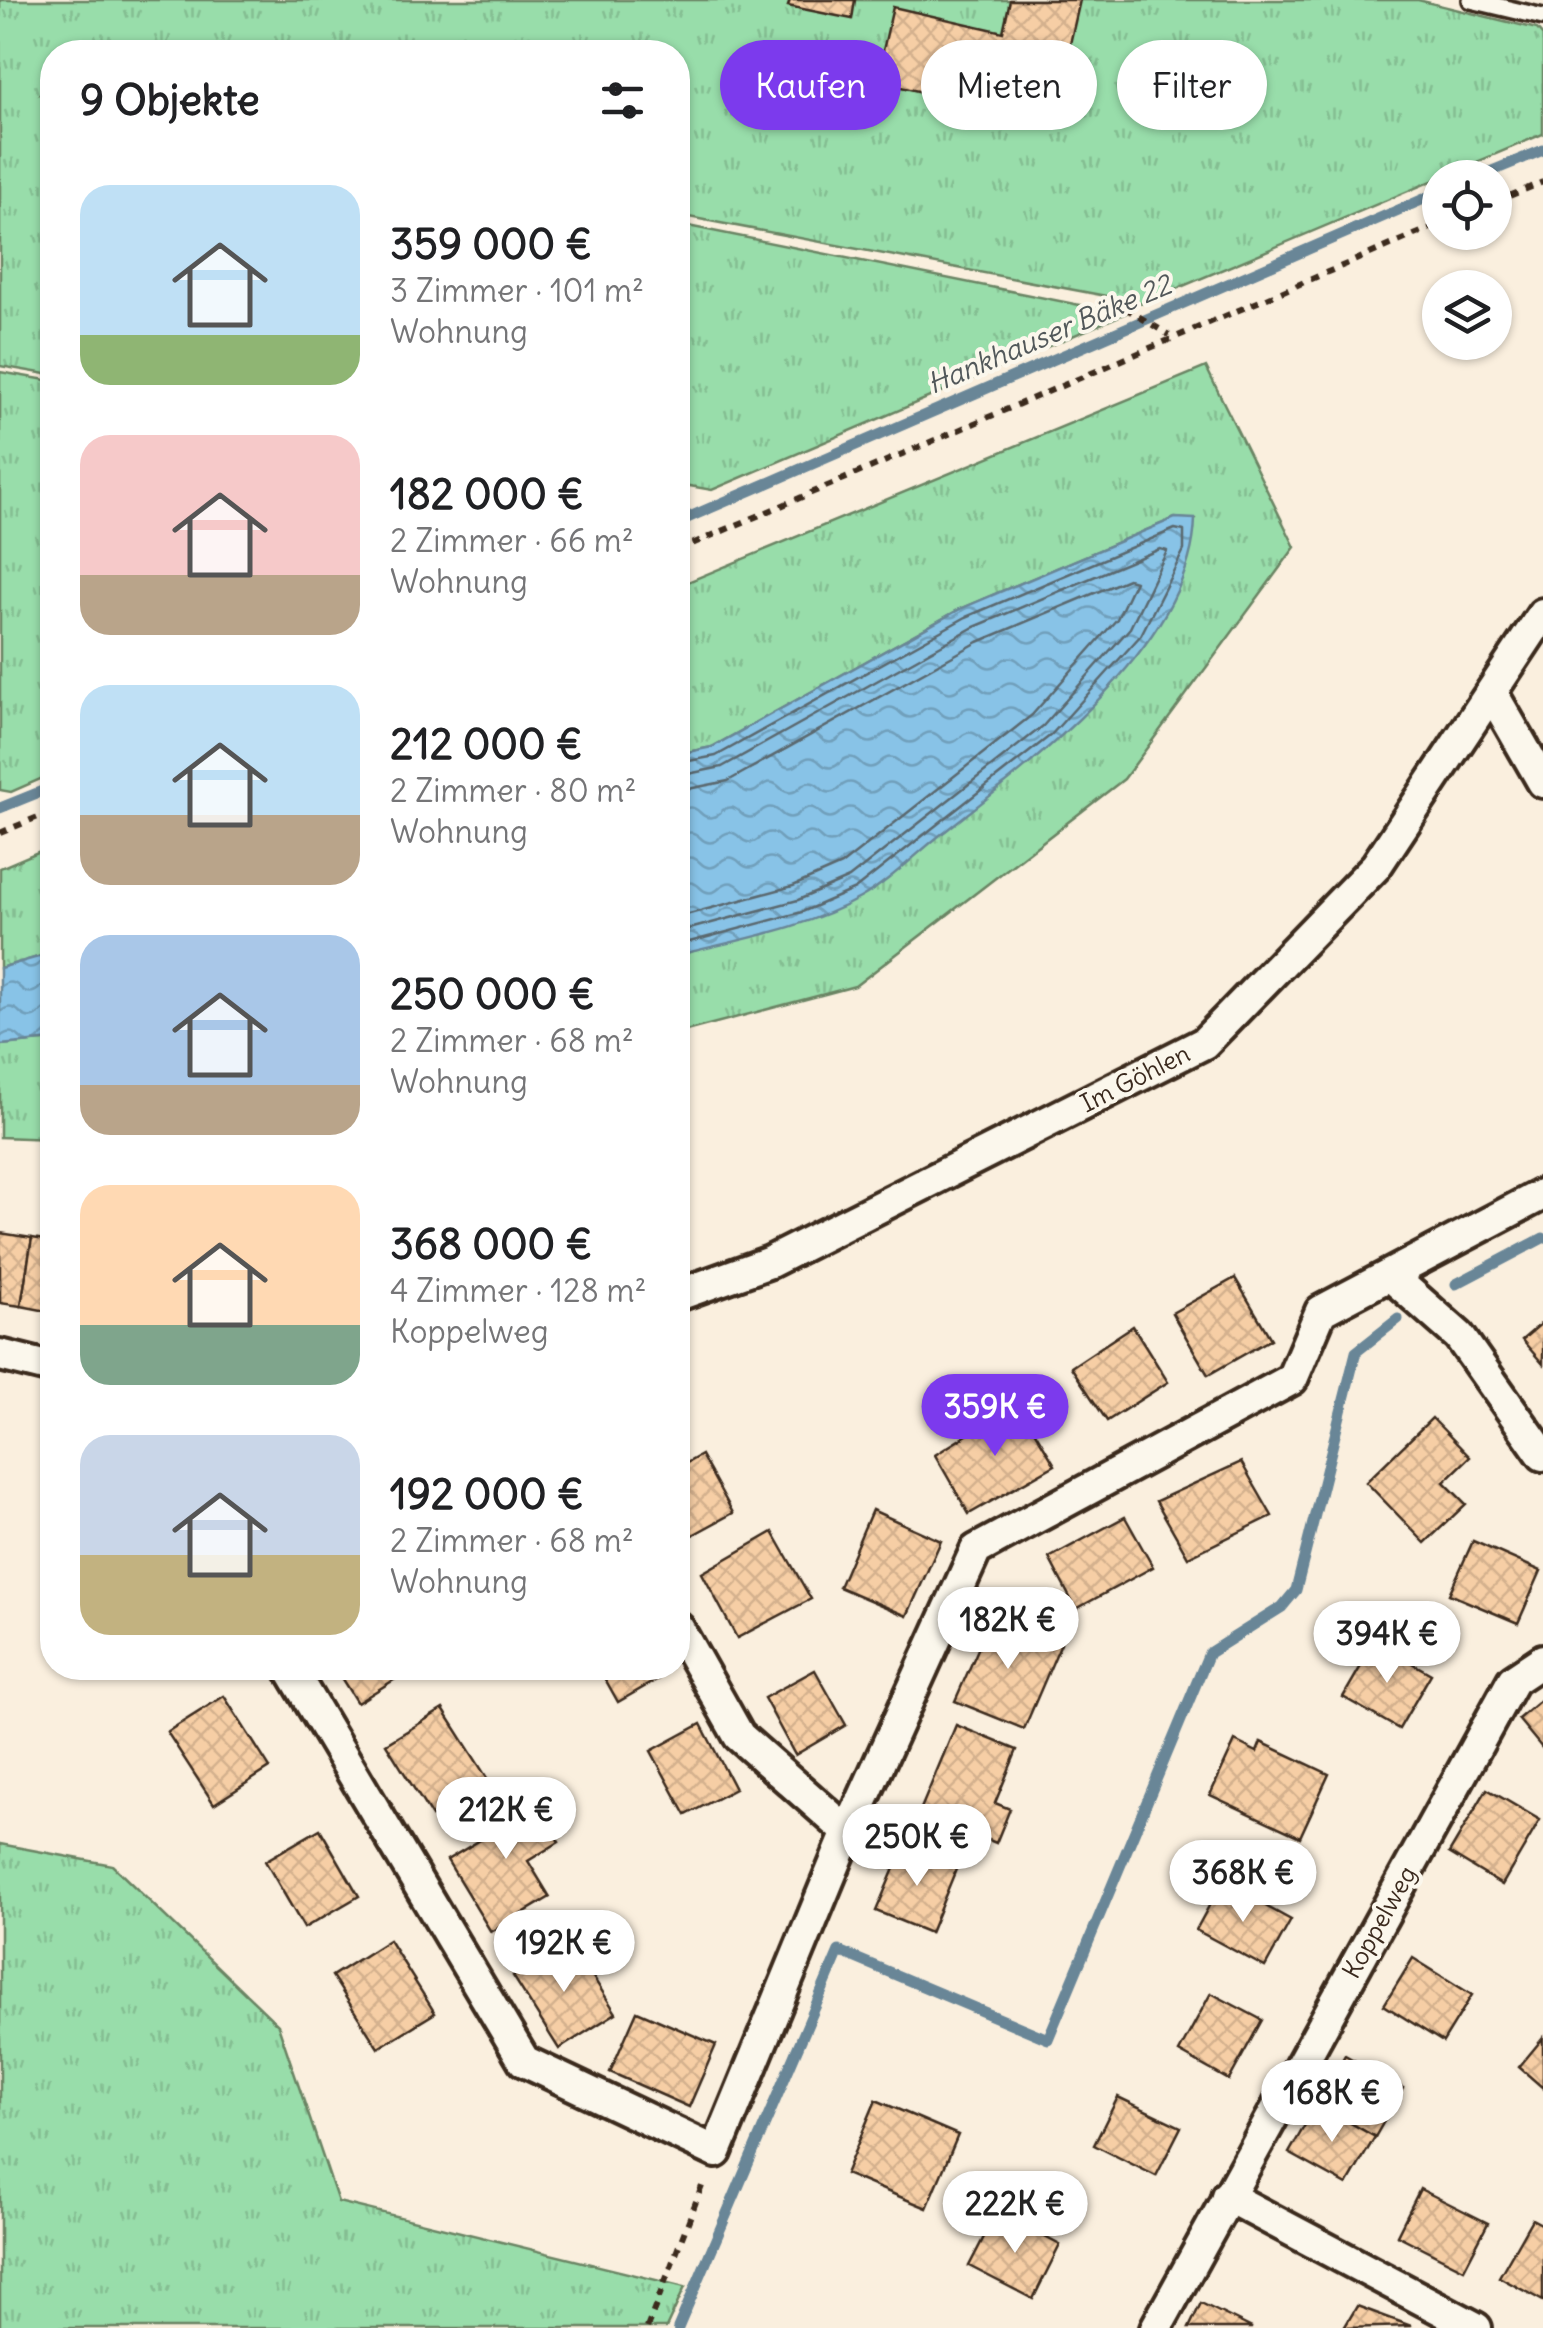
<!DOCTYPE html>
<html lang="de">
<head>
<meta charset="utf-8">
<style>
	:root { --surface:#fff; --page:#f6f6f6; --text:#202124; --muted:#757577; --accent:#7c3aed }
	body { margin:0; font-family:Delius,sans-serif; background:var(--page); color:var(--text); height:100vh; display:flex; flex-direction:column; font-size:38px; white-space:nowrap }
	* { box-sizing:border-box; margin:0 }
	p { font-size:32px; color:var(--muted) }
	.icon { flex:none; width:55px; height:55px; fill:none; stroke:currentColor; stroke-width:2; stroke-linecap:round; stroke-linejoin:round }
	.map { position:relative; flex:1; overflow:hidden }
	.details { position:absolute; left:40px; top:40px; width:650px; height:1640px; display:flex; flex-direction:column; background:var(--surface); border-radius:40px; box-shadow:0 2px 8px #0004 }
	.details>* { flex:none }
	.guide { position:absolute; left:720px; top:40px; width:672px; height:90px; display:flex; gap:20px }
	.controls { position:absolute; left:1422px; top:160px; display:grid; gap:20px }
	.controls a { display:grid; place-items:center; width:90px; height:90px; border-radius:50%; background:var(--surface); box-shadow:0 2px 8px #0004; font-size:50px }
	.price { position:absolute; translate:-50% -85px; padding:0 22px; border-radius:35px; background:#fff; color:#222; font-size:32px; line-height:65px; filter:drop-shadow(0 2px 5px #0008) }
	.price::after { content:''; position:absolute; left:50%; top:60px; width:30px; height:22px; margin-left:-15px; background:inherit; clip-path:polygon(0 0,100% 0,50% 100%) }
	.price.active { background:var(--accent); color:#fff }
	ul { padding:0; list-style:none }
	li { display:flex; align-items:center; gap:30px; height:250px; padding:0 40px }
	li span { display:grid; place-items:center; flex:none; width:280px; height:200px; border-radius:30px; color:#555 }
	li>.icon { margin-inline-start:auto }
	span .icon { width:120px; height:120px; fill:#fffc; stroke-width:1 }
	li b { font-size:42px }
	h2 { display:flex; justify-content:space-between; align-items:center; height:120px; padding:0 40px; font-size:42px }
	.pill { padding:0 35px; border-radius:45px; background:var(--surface); box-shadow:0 2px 8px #0004; font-size:35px; line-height:90px }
	.pill.active { background:var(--accent); color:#fff }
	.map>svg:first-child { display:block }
	.grass { fill:url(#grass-tufts); stroke:#6a8464; stroke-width:2.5 }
	.water { fill:url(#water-waves); stroke:#698697; stroke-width:2.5 }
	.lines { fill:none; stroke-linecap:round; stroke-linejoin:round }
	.shore { stroke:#5a676e; stroke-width:2.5 }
	.stream { stroke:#698697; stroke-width:11 }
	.building { fill:url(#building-cross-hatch); stroke:#3b2a1e; stroke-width:2.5 }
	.lane-casing { stroke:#3b2a1e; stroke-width:22 }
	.street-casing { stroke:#3b2a1e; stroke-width:38 }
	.path { stroke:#3b2a1e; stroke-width:6; stroke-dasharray:8 8; stroke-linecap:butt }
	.lane { stroke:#fbf7ec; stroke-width:15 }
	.street { stroke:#fbf7ec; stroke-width:30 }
	.labels { text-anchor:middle; stroke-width:8; stroke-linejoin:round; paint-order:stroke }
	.street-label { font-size:25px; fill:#3b2a1e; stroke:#fbf7ec }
	.water-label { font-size:28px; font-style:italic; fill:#52585a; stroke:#fbf7ec }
</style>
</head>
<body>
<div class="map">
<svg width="1543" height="2328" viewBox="0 0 1543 2328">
	<defs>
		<pattern id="grass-tufts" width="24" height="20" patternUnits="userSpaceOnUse" patternTransform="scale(2.5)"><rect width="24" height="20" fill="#98ddaa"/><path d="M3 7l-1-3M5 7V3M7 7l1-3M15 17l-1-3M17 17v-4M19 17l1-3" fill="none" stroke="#84be92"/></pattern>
		<pattern id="water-waves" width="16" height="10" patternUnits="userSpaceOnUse" patternTransform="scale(2.5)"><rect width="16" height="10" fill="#88c3e7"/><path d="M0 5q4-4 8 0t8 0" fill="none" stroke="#709fbb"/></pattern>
		<pattern id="building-cross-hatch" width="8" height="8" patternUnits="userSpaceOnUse" patternTransform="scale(2.5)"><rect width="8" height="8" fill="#f6cea5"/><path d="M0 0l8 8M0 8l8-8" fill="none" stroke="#d4b18e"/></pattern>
	</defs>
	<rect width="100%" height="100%" fill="#faefde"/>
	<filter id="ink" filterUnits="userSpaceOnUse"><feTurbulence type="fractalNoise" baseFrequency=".01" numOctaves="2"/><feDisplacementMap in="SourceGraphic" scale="20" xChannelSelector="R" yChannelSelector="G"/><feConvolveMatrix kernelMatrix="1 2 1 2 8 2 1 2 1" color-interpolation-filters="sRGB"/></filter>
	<g filter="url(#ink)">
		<g class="grass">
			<path d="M0,0h1418l119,29 6,7v98l-400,169 -465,-88v-163h-626v44l-14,-2 14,3v278l-52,-9z"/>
			<path d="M678,224l446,90 -412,176 -34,-6z"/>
			<path d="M1206,367l89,180 -171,232 -269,207 -177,47v-78l128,-34 389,-401 -20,-2 -213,90 -250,139 -34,7v-168z"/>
			<path d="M0,372l52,9v393l-41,18 -11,-2z"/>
			<path d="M52,846v107l-52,15v-100z"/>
			<path d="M52,1040v99l-52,-2v-92z"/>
			<path d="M0,1844l112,21 166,160 60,177 347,85 -19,41h-666z"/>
		</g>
		<g class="water">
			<path d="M1175,518l20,1c-3,124 -161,243 -251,313 -27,21 -54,49 -84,66 -55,31 -123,42 -182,57v-201l34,-7 250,-139z"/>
			<path d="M52,953v87l-52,5v-77z"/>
		</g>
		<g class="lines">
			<g class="shore">
				<path d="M678,763l38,-7 250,-139 209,-88 9,2v19l-43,85 -90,100 -196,154 -53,23 -124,33"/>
				<path d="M678,776l44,-9 250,-139 188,-79 7,2 -37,77 -87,98 -194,152 -51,22 -120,32"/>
				<path d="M678,791l50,-10 250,-139 150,-63 7,2 -18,38 -85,96 -191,150 -48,21 -115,31"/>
			</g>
			<g class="stream">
				<path d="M1475,178l68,-28"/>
				<path d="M678,522l762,-330"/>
				<path d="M0,808l52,-21"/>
				<path d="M1456,1284l87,-46"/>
				<path d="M678,2328l161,-377 209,88 161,-386 73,-46 14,-17 60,-238 42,-33"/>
			</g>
		</g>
		<g class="building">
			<path d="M790,0h65l-3,19 -64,-13z"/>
			<path d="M1010,0h70l-28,123 -176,-42 17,-74 110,25z"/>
			<path d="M0,1233l32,5 -11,68 -21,-3z"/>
			<path d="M32,1238l20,3v71l-31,-6z"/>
			<path d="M1235,1278l36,61 -63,36 -36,-62z"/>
			<path d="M1543,1322v42l-21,-24z"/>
			<path d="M1133,1326l35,56 -61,39 -36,-54z"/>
			<path d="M1018,1403l37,62 -86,49 -34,-59z"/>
			<path d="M1432,1418l38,39 -26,25 22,22 -41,39 -59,-61z"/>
			<path d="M701,1455l32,58 -55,30v-75z"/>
			<path d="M1241,1462l31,54 -84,41 -32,-56z"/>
			<path d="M872,1510l69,31 -34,75 -68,-29z"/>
			<path d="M1125,1517l28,50 -77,42 -27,-51z"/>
			<path d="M773,1532l38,67 -74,39 -35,-65z"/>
			<path d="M1473,1541l68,30 -23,52 -69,-29z"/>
			<path d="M994,1613l67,30 -37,86 -69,-28z"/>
			<path d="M1375,1642l56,32 -32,55 -56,-32z"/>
			<path d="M335,1668h78l-56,35z"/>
			<path d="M599,1668h52l7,11 -40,23z"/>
			<path d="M815,1670l31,55 -51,30 -31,-57z"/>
			<path d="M224,1696l46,72 -56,36 -47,-72z"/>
			<path d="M1543,1698v51l-25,-30z"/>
			<path d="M443,1709l46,72 -57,36 -46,-73z"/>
			<path d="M701,1724l34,65 -49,26 -35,-64z"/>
			<path d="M956,1725l61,25 -22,53 15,6 -14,34 -76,-32z"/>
			<path d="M1235,1741l22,11 4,-10 68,32 -29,63 -90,-42z"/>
			<path d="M1487,1789l53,31 -38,65 -53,-32z"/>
			<path d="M529,1792l30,50 -31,19 22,36 -59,35 -44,-72 38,-23 -9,-14z"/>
			<path d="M320,1829l39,67 -55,32 -39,-67z"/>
			<path d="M904,1845l53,22 -27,66 -54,-22z"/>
			<path d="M1222,1882l69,38 -26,47 -69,-37z"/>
			<path d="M389,1940l46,73 -57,35 -46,-72z"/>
			<path d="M570,1941l46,72 -57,36 -46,-73z"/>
			<path d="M1413,1958l59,37 -29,47 -59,-37z"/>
			<path d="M1211,1993l51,27 -33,60 -50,-28z"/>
			<path d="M637,2011l79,34 -27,62 -79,-35z"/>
			<path d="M1543,2038v50l-24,-21z"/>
			<path d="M1345,2055l58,33 -28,49 -58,-33z"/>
			<path d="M1118,2097l63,30 -25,49 -62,-31z"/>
			<path d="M876,2100l82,35 -31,73 -82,-34z"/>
			<path d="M1317,2104l58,33 -28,48 -58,-32z"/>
			<path d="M1420,2189l68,34 -24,46 -67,-34z"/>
			<path d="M997,2212l63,33 -27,54 -64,-33z"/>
			<path d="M1532,2219l11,6v76l-44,-24z"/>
			<path d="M1201,2303l51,25h-63z"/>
			<path d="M1357,2306l54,20 -67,2z"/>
		</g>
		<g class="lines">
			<defs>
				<path id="lane" d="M1471,0l72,17"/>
				<g id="street">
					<path d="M1492,693l51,89"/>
					<path d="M1391,1276l68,60 84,119"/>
					<path d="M678,1295l92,-33 434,-219 172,-177 167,-252"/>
					<path d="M0,1355l52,13"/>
					<path d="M678,1628l61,108 109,96"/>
					<path d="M290,1668l234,393 192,91 132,-320 128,-282 316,-171 29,-68 222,-117"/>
					<path d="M1227,2196l249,132"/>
					<path d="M1156,2328l357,-648 30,-20"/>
				</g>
			</defs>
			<use href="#lane" class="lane-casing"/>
			<use href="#street" class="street-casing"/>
			<g class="path">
				<path d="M1495,202l48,-20"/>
				<path d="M1125,308l44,27"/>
				<path d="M678,550l762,-326"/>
				<path d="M0,833l52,-22"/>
				<path d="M647,2328l57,-147"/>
			</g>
			<use href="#lane" class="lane"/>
			<use href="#street" class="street"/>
		</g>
	</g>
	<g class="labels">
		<g class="street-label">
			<text transform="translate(1135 1078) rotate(-27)" y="9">Im Göhlen</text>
			<text transform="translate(1379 1922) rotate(-61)" y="9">Koppelweg</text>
		</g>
		<g class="water-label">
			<text transform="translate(1049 334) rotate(-23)" y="10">Hankhauser Bäke 22</text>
		</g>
	</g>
</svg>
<div class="controls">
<a><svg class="icon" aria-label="locate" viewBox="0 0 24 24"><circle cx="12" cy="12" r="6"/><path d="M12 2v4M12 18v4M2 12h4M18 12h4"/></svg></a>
<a><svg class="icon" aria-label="layers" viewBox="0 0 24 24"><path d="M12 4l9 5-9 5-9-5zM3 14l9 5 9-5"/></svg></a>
</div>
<b class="price active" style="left:995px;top:1459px">359K €</b>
<b class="price" style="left:1008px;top:1672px">182K €</b>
<b class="price" style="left:1387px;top:1686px">394K €</b>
<b class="price" style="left:506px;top:1862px">212K €</b>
<b class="price" style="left:917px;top:1889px">250K €</b>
<b class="price" style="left:1243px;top:1925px">368K €</b>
<b class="price" style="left:564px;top:1995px">192K €</b>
<b class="price" style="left:1332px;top:2145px">168K €</b>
<b class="price" style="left:1015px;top:2256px">222K €</b>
<div class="guide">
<a class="pill active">Kaufen</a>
<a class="pill">Mieten</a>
<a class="pill">Filter</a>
</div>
<section class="details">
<h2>9 Objekte<svg class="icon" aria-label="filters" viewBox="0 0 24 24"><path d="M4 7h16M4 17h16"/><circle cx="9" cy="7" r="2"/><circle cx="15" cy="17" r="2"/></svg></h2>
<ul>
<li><span style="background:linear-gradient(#bfe0f5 75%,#8fb573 0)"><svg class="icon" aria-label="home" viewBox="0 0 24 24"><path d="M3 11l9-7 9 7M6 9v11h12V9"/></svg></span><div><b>359 000 €</b><p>3 Zimmer · 101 m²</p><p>Wohnung</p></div></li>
<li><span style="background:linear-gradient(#f6c9c9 70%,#b9a48a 0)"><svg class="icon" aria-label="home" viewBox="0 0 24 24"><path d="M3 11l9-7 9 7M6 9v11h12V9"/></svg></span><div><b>182 000 €</b><p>2 Zimmer · 66 m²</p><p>Wohnung</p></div></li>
<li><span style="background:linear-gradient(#bfe0f5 65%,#b9a48a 0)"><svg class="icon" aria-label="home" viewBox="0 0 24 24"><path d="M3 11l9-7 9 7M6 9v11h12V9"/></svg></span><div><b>212 000 €</b><p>2 Zimmer · 80 m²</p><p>Wohnung</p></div></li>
<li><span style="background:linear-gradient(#a9c7e8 75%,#b9a48a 0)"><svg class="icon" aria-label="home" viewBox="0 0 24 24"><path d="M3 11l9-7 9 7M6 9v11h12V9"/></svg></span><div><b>250 000 €</b><p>2 Zimmer · 68 m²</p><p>Wohnung</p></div></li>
<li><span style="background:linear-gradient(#ffd9b3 70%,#7fa58c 0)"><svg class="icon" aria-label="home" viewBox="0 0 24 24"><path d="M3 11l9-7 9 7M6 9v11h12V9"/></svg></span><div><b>368 000 €</b><p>4 Zimmer · 128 m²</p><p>Koppelweg</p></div></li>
<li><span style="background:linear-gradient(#c9d6e8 60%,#c2b280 0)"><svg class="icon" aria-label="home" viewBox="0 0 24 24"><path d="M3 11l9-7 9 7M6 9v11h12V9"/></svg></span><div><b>192 000 €</b><p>2 Zimmer · 68 m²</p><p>Wohnung</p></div></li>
</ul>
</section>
</div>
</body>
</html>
